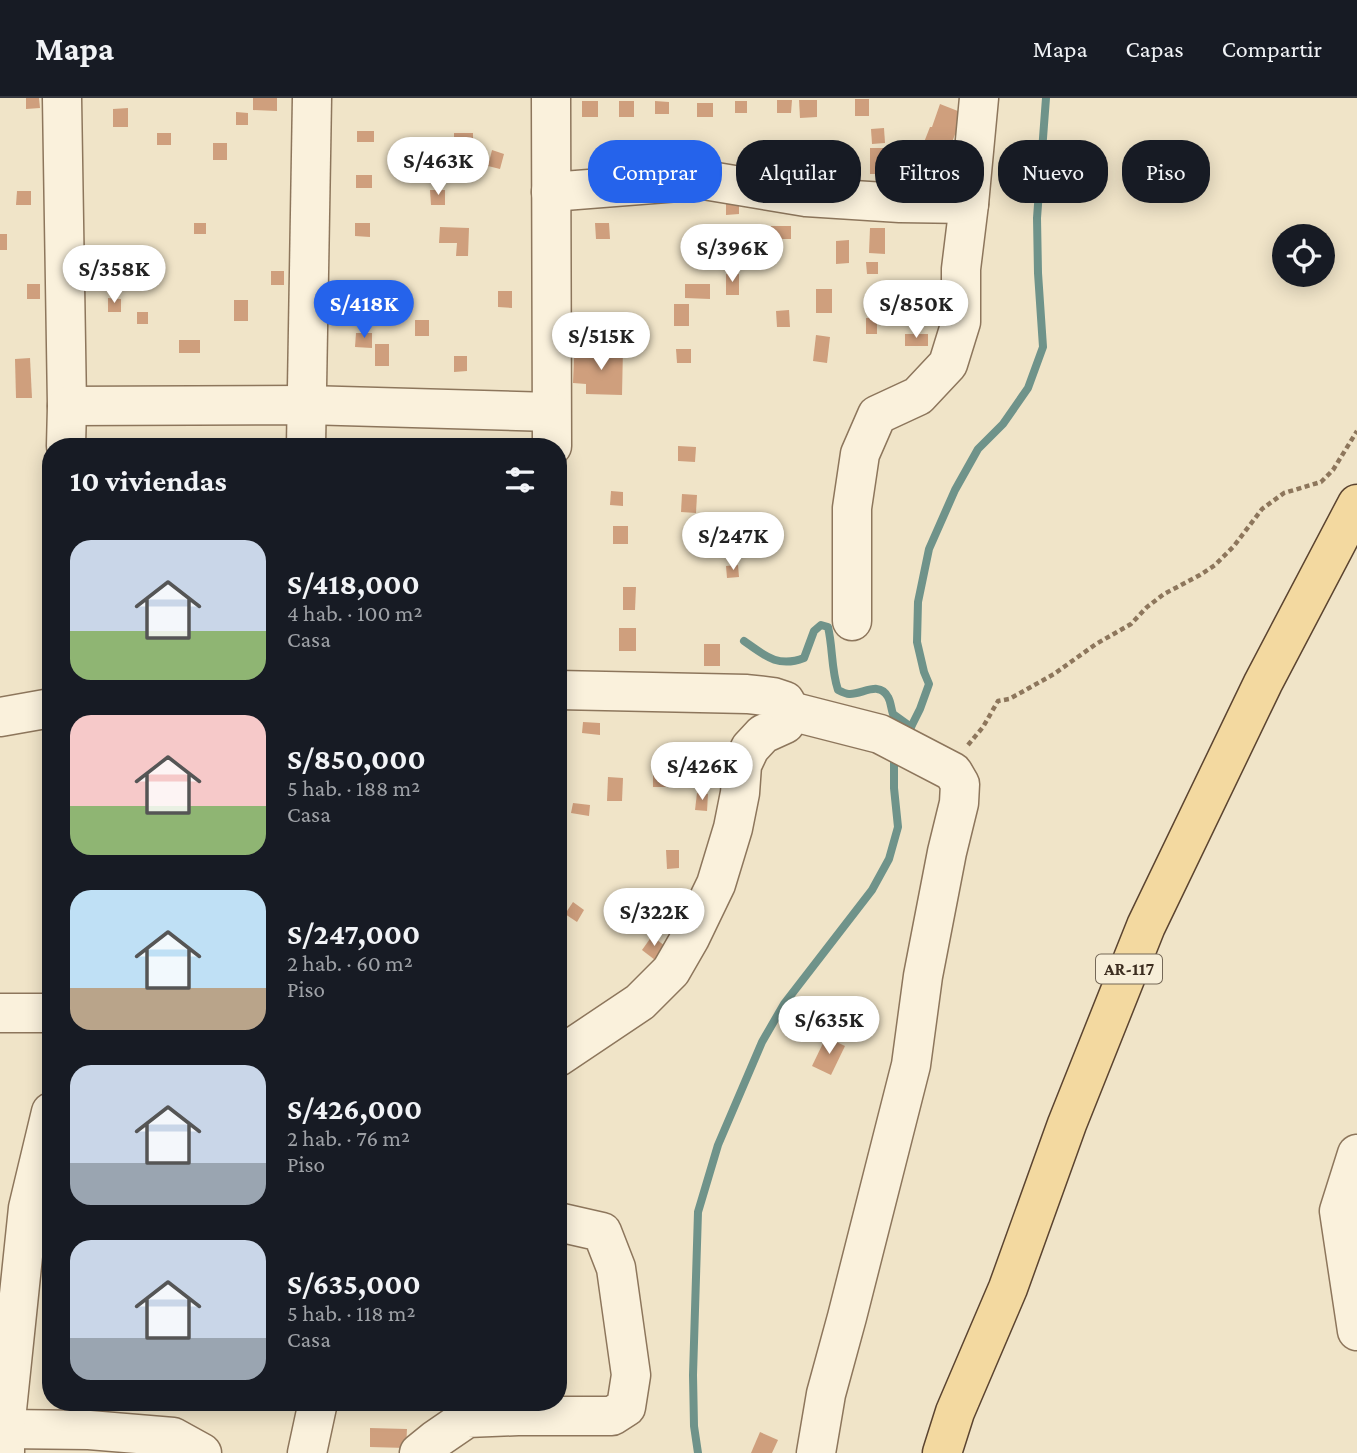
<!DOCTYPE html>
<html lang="es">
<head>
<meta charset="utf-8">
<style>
	:root { --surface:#171b24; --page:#242831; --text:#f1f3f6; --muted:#9ea1a6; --line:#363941; --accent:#2563eb }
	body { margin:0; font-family:"Crimson Pro",serif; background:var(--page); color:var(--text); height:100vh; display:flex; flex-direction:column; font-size:26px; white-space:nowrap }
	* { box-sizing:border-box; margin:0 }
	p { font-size:23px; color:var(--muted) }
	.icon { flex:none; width:38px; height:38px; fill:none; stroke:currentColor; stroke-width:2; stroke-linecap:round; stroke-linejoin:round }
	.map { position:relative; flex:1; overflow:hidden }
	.side { position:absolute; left:42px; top:340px; width:525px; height:973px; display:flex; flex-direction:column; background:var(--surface); border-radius:28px; box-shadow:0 4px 18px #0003 }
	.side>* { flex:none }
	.banner { position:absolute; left:588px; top:42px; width:663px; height:63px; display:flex; gap:14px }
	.fabs { position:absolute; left:1272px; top:126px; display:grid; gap:14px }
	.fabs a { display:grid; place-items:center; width:63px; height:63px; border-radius:50%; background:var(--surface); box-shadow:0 4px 18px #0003; font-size:35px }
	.price { position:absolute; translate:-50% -60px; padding:0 16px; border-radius:24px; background:#fff; color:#222; font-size:23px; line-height:46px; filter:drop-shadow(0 2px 4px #0008) }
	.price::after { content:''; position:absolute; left:50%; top:42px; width:21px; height:16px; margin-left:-10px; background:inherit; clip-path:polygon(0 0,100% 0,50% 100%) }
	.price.current { background:var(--accent); color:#fff }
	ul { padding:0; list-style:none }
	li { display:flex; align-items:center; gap:21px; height:175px; padding:0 28px }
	li span { display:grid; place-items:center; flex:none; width:196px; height:140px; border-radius:21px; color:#555 }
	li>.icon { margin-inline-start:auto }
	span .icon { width:84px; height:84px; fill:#fffc; stroke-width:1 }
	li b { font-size:30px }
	h2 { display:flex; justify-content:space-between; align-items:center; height:84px; padding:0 28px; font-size:30px }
	.chip { padding:0 24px; border-radius:28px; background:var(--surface); box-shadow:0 4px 18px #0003; font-size:24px; line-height:63px }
	.chip.current { background:var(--accent); color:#fff }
	header { display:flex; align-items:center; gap:42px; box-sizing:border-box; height:98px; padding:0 35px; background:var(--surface); border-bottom:2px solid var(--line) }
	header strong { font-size:33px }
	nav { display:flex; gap:38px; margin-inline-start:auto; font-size:24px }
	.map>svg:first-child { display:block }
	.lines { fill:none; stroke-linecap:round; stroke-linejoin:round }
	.stream { stroke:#6f938a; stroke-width:8 }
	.building { fill:#cf9f7d }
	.minor-casing { stroke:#8d765c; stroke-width:41 }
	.major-casing { stroke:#5b4430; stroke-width:41 }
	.path { stroke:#8d765c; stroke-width:4.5; stroke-dasharray:5 3.5; stroke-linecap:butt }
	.minor { stroke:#faf1dc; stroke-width:38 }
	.major { stroke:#f3d9a0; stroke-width:38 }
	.labels { text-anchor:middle; stroke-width:7; stroke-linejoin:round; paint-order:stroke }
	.shield { fill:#f7eed8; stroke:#756857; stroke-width:2 }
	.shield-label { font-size:18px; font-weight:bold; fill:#3d2e20 }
</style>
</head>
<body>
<header>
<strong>Mapa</strong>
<nav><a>Mapa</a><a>Capas</a><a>Compartir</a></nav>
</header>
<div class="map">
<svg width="1357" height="1355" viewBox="0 0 1357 1355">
	<rect width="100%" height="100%" fill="#f0e4c8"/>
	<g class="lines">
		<g class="stream">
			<path d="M744,543c21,15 34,27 60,17l10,-27 7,-6 7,2c5,21 3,42 10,63 2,1 9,4 11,4 13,1 30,-14 39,3 3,5 3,12 5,17l18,13"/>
			<path d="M906,639l14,-28 9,-25 -5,-12 -7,-30 1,-40 11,-53 26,-59 23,-41 25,-25 25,-36 15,-41 -5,-74 -1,-55 9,-120"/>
			<path d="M698,1355l-4,-27 -1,-51 5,-163 20,-67 44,-103 22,-38 88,-114 17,-31 9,-32 -4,-39v-29l3,-4"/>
		</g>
	</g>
	<g class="building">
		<path d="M26,0h13l1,10 -14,1z"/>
		<path d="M253,0h24v13l-24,-1z"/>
		<rect x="855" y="1" width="14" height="17"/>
		<path d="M777,2h15l-1,13h-14z"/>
		<path d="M799,2h18v17l-17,1z"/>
		<rect x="582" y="3" width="16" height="16"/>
		<rect x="619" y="3" width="15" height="16"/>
		<path d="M655,3l14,1v12h-14z"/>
		<rect x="735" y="3" width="12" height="12"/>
		<rect x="697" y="5" width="16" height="14"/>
		<path d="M940,6l23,9 -30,80 -25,-10 22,-56h2z"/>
		<path d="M128,10v19h-15v-18z"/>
		<path d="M236,14l12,1v12h-12z"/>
		<path d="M884,30l1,15 -13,1 -1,-15z"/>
		<rect x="357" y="33" width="17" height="11"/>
		<rect x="157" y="35" width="14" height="12"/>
		<rect x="454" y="35" width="19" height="11"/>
		<rect x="213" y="45" width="14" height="17"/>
		<rect x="870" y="50" width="15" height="26"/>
		<path d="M492,52l12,4 -4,15 -12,-3z"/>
		<rect x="356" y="77" width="16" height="13"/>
		<path d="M430,92h15v15h-14z"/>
		<path d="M17,93h14v14h-15z"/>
		<path d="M739,101v15l-13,1v-15z"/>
		<rect x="194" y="125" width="12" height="11"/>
		<path d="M355,125h15v14l-15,-1z"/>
		<path d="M595,125h14l1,16h-14z"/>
		<rect x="771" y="128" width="20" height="13"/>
		<path d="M440,129l29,1 -1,28h-12l1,-13h-18z"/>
		<path d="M870,130h15v26l-16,-1z"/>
		<rect x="0" y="136" width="7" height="16"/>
		<path d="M849,142v23l-13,1v-23z"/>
		<path d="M107,158h14l-1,13 -13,-1z"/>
		<path d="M866,164h12v12h-11z"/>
		<rect x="271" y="173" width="13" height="14"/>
		<rect x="726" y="176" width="13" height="21"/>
		<rect x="27" y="186" width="13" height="15"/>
		<path d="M685,186h25v15l-25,-1z"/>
		<rect x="816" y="191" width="16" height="24"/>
		<path d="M498,193h14v17l-14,-1z"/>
		<path d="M108,200l13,1v13h-13z"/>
		<rect x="234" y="202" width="14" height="21"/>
		<rect x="674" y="206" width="15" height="22"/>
		<path d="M789,212l1,17h-13l-1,-16z"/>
		<rect x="137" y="214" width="11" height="12"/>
		<rect x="866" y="220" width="11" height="16"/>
		<rect x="415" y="222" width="14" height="16"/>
		<path d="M356,235h16v15l-17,-1z"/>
		<rect x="905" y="236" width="23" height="12"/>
		<path d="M816,237l14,2 -3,26 -14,-2z"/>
		<rect x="179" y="242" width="21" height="13"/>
		<rect x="375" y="246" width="14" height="22"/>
		<path d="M598,249l25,1 -1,47 -36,-1v-10l-13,-1 1,-25h24z"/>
		<path d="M676,251h15v14h-14z"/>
		<path d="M454,258h13v15l-13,1z"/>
		<path d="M30,260l2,40h-16l-1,-39z"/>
		<path d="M678,348l18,1 -1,15 -17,-1z"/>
		<path d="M611,393l12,1v14l-13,-1z"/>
		<path d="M682,396l15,1 -1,18 -15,-1z"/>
		<rect x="613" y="428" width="15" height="18"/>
		<path d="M738,467l1,12 -12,1 -1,-12z"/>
		<path d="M623,489h13l-1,23h-12z"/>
		<rect x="619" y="530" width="17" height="23"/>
		<rect x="704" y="546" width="16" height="22"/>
		<path d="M583,624l17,1v12l-18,-2z"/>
		<path d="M666,674v15h-13v-14z"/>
		<path d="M608,679l15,1 -1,23h-15z"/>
		<path d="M697,695l11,1 -1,17 -12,-1z"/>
		<path d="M573,705l17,2 -1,11 -18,-3z"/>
		<path d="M666,752h13v18l-12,1z"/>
		<path d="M573,804l11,8 -7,12 -12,-8z"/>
		<path d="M652,838l13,10 -10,14 -13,-10z"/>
		<path d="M826,939l19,9 -14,29 -19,-9z"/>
		<path d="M370,1330l37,1 -1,19 -36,-1z"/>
		<path d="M760,1334l18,8 -6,13h-21z"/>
	</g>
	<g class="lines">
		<defs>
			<g id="minor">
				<path d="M62,0l5,308 -1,40"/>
				<path d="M551,0l1,348"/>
				<path d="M551,94l153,-12 102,17 94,6 69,1"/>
				<path d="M67,308l239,-1 245,7"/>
				<path d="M306,348l6,-348"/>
				<path d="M852,523v-113l8,-54 17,-39 41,-19 30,-32 13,-42v-53l8,-65 10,-106"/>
				<path d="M558,592l189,4 26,3 12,4 5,10 -5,13 -22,10 -13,14 -8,17 -2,28 -7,35 -17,56 -26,54 -19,33 -31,31 -82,55"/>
				<path d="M790,613l90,23 73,38 7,12 -1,19 -12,49 -24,124 -12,89 -64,252 -21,77 -10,59"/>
				<path d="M0,619l51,-9"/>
				<path d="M0,915h51"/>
				<path d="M1357,1056l-18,57 18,120"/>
				<path d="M5,1331l84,1 84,7 29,16"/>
				<path d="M5,1355v-24l23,-221 23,-96"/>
				<path d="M307,1355l11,-51"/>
				<path d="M419,1355l16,-13 32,-22 51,-2h94l14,-9 5,-32 -15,-107 -14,-36 -44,-10"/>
			</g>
			<path id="major" d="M942,1355l13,-41 53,-124 59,-164 79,-198 117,-243 94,-179"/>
		</defs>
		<use href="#minor" class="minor-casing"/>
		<use href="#major" class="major-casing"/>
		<path class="path" d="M968,647l15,-18 15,-26 11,-2 13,-7 32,-18 42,-30 35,-20 16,-17 17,-13 36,-19 15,-10 19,-19 28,-37 22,-16 37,-11 12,-12 24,-39"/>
		<use href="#minor" class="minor"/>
		<use href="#major" class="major"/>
	</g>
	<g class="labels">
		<rect class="shield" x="1096" y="856.5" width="66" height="29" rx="5"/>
		<g class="shield-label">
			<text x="1129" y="877">AR-117</text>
		</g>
	</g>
</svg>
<div class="fabs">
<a><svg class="icon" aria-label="locate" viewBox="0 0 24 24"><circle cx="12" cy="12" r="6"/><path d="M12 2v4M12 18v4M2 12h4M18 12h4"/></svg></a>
</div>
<b class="price" style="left:438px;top:99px">S/463K</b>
<b class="price" style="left:732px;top:186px">S/396K</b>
<b class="price" style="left:114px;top:207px">S/358K</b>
<b class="price current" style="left:364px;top:242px">S/418K</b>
<b class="price" style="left:916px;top:242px">S/850K</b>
<b class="price" style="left:601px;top:274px">S/515K</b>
<b class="price" style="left:733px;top:474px">S/247K</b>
<b class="price" style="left:702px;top:704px">S/426K</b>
<b class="price" style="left:654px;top:850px">S/322K</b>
<b class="price" style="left:829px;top:958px">S/635K</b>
<div class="banner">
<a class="chip current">Comprar</a>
<a class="chip">Alquilar</a>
<a class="chip">Filtros</a>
<a class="chip">Nuevo</a>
<a class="chip">Piso</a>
</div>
<section class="side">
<h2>10 viviendas<svg class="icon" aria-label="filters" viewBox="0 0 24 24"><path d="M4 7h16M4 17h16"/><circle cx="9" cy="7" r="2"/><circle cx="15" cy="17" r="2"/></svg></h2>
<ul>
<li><span style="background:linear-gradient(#c9d6e8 65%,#8fb573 0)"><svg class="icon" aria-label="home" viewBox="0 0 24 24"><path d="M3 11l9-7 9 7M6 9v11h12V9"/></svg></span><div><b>S/418,000</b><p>4 hab. · 100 m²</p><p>Casa</p></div></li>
<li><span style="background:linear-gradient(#f6c9c9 65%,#8fb573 0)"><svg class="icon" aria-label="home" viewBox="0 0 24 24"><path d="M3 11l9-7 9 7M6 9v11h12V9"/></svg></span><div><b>S/850,000</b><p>5 hab. · 188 m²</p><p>Casa</p></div></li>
<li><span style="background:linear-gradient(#bfe0f5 70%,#b9a48a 0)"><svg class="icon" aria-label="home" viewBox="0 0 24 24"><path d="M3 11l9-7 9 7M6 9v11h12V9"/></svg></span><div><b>S/247,000</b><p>2 hab. · 60 m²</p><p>Piso</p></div></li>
<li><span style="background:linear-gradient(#c9d6e8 70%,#9aa5b1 0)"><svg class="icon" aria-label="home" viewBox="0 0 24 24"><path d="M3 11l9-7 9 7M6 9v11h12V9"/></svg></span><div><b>S/426,000</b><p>2 hab. · 76 m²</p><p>Piso</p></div></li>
<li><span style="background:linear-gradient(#c9d6e8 70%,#9aa5b1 0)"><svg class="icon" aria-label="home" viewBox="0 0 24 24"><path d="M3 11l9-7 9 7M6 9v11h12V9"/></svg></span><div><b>S/635,000</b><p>5 hab. · 118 m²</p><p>Casa</p></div></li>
</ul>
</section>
</div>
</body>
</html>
